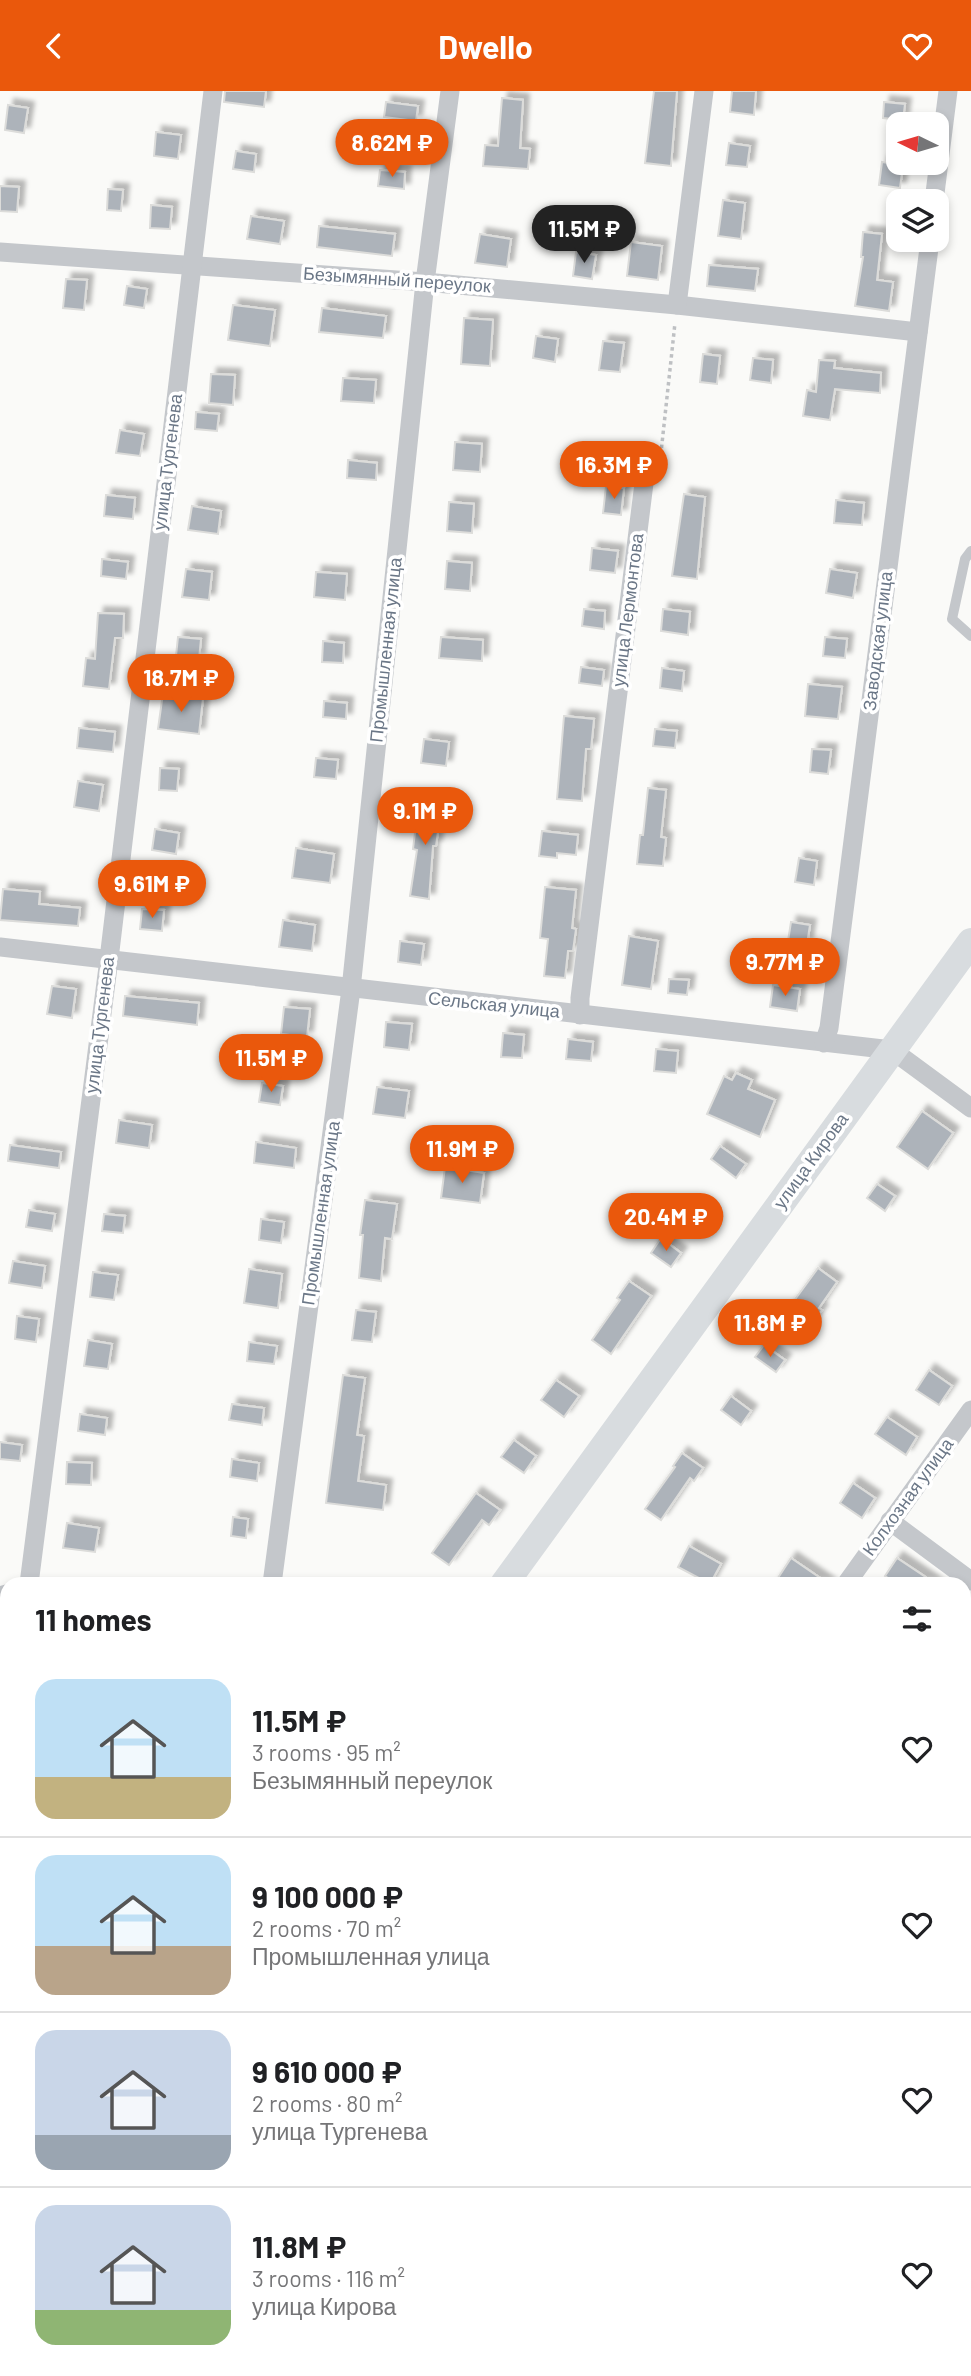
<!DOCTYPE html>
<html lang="en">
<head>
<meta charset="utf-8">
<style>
	:root { --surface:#fff; --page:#f2f2f2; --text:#202124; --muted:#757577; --line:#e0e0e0; --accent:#ea580c }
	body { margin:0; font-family:Barlow,sans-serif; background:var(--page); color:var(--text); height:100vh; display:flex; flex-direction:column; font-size:26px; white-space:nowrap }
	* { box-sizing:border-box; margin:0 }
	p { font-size:23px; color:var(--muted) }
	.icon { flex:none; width:38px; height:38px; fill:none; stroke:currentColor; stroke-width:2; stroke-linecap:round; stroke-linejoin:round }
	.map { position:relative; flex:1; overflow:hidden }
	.panel { position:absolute; left:0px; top:1486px; width:971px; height:800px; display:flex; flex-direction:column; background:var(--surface); border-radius:21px 21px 0 0; box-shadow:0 4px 10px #0003 }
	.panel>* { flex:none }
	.needle { width:46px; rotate:275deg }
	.controls { position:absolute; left:886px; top:21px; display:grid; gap:14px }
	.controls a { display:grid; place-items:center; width:63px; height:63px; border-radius:14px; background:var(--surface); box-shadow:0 4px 10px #0003; font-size:35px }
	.price { position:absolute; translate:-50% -60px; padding:0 16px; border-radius:24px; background:var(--accent); color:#fff; font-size:23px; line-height:46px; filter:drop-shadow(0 2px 4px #0008) }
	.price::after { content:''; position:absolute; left:50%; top:42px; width:21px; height:16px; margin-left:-10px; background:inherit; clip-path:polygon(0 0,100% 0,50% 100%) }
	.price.selected { background:#222; color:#fff }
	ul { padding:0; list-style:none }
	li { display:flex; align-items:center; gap:21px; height:175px; padding:0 35px }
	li+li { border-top:2px solid var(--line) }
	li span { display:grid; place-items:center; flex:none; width:196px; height:140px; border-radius:21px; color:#555 }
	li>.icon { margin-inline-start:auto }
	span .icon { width:84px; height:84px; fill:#fffc; stroke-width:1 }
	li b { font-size:30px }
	h2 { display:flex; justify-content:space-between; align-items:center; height:84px; padding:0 35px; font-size:30px }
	header { display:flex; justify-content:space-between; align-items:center; height:91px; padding:0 35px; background:var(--accent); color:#fff; font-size:32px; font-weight:700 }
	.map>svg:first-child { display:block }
	.building { fill:#adb3ba; stroke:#dcdcda; stroke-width:2; filter:url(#shadow) }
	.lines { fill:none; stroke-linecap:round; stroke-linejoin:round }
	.path { stroke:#bec0c3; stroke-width:3.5; stroke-dasharray:3.5 3.5; stroke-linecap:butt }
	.lane { stroke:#c4c7cb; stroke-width:10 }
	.street { stroke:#c4c7cb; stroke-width:19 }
	.secondary { stroke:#d8dcdf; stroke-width:28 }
	.labels { text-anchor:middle; stroke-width:7; stroke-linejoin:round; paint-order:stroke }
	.street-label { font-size:18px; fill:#6b7787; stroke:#fff }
</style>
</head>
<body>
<header><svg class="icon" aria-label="back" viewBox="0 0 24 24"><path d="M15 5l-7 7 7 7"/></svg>Dwello<svg class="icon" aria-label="heart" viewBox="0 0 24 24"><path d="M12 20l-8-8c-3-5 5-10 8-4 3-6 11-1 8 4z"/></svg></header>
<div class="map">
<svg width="971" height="2285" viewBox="0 0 971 2285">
	<defs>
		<filter id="shadow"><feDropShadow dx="6" dy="-6" stdDeviation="2" flood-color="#0004"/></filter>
	</defs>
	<rect width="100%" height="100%" fill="#fafaf8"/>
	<g class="building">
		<path d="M225,0h41l-2,16 -40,-5z"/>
		<path d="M654,0h23l-6,75 -26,-3z"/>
		<path d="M732,0h24l-2,24 -24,-3z"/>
		<path d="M502,7l21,2 -3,48 10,1 -2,20 -45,-3 2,-21 13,1z"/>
		<path d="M386,11l32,4 -2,15 -32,-4z"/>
		<path d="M884,11l21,2 -2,16 -20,-2z"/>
		<path d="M8,14l20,3 -4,25 -19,-3z"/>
		<path d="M156,41l25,3 -3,24 -24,-3z"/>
		<path d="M729,52l21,3 -3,21 -21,-2z"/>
		<path d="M236,60l20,3 -2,18 -21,-3z"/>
		<path d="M882,71l21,3 -3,23 -21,-3z"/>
		<path d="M380,79l25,2 -1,17 -26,-3z"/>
		<path d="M0,95l19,1 -2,25 -17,-1z"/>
		<path d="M108,98l15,1 -2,21 -14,-1z"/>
		<path d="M723,109l22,3 -4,36 -23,-3z"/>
		<path d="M151,114l21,2 -2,22 -20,-1z"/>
		<path d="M251,125l33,5 -4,23 -33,-5z"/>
		<path d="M319,135l76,8 -3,22 -75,-9z"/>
		<path d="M863,141l19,2 -5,46 16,2 -4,29 -34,-5 8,-49h-2z"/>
		<path d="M480,143l31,5 -4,28 -32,-4z"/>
		<path d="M631,151l31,4 -4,34 -31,-4z"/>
		<path d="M576,161l20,3 -4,24 -19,-3z"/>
		<path d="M709,174l49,4 -3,22 -48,-5z"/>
		<path d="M66,188l21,1 -3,30 -21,-2z"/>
		<path d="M127,195l20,3 -3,19 -20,-3z"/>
		<path d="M233,214l42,5 -5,36 -42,-6z"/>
		<path d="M322,217l64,8 -3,22 -64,-6z"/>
		<path d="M464,227l29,2 -3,46 -29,-2z"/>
		<path d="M536,245l22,3 -3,23 -22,-4z"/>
		<path d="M603,250l21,2 -4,29 -21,-2z"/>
		<path d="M703,263l17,2 -3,28 -17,-2z"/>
		<path d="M753,267l20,2 -2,23 -21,-3z"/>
		<path d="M819,269l16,1 -1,7 47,5 -1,20 -45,-4 -5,31 -27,-4 4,-26 9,2z"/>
		<path d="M211,283l24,1 -2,30 -24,-2z"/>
		<path d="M343,287l33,2 -2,23 -33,-2z"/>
		<path d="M196,321l23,2 -2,17 -22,-2z"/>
		<path d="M120,339l24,4 -4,22 -24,-3z"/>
		<path d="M455,351l27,2 -2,28 -27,-2z"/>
		<path d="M348,369l29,3 -1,17 -29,-2z"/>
		<path d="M606,395l18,2 -3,27 -18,-2z"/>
		<path d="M684,403l21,3 -8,82 -25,-3z"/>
		<path d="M106,404l29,3 -2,21 -29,-3z"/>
		<path d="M836,409l28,3 -2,22 -28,-2z"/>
		<path d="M449,411l25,2 -2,29 -25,-2z"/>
		<path d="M192,415l29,5 -3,23 -30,-4z"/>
		<path d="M592,457l26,3 -3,22 -25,-3z"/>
		<path d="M102,468l26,3 -2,17 -25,-3z"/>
		<path d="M447,470l25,2 -2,28 -25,-2z"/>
		<path d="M186,478l26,3 -3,28 -27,-3z"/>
		<path d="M830,478l27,4 -4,25 -27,-5z"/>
		<path d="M316,481l31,2 -2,26 -31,-3z"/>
		<path d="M584,518l21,2 -1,18 -22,-3z"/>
		<path d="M663,518l27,3 -2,23 -27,-4z"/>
		<path d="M98,522l26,1 -1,24h-8l-6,51 -26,-3 3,-28 9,1z"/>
		<path d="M178,546l23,2 -2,20 -23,-3z"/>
		<path d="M441,546l42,3 -1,21 -43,-3z"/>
		<path d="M825,546l22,2 -2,19 -22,-2z"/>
		<path d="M323,550l21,2 -1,20 -21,-1z"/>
		<path d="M581,576l23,3 -2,16 -23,-3z"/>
		<path d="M662,577l22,3 -2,20 -22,-3z"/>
		<path d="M808,593l34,3 -4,32 -33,-3z"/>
		<path d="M163,602l40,5 -4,36 -41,-5z"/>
		<path d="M324,610l23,2 -1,16 -23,-2z"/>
		<path d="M564,625l30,3 -3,30h-5l-4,52 -25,-2z"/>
		<path d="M79,637l36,4 -2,20 -36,-4z"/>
		<path d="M655,638l22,2 -2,17 -22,-2z"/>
		<path d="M424,648l25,3 -3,24 -25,-3z"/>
		<path d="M812,658l19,1 -3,24 -18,-2z"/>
		<path d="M316,667l22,2 -2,19 -22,-2z"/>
		<path d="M160,677l19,1 -2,22 -18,-1z"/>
		<path d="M78,690l25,4 -4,26 -25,-4z"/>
		<path d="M648,697l18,2 -5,47 5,1 -3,28 -26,-2 3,-29h3z"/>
		<path d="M419,709l23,3 -6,43h-3l-4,53 -19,-3 7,-46 -4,-1z"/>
		<path d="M155,738l24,4 -3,21 -24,-4z"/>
		<path d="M542,740l36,4 -2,20 -19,-2v5l-18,-2z"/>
		<path d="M296,757l38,6 -4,29 -38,-5z"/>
		<path d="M799,767l18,3 -3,24 -19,-3z"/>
		<path d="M545,796l31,3 -4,38 4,1 -3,22h-5l-3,27 -21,-2 4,-37 -8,-1z"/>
		<path d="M3,798l37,3 -1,12 41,4 -2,18 -78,-6z"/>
		<path d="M142,818l22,1 -2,21 -22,-2z"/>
		<path d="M283,829l32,5 -3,26 -33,-4z"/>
		<path d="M791,831l19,3 -3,19 -19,-3z"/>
		<path d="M629,845l29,5 -7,48 -29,-4z"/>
		<path d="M400,850l24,3 -3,21 -23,-3z"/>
		<path d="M669,888l20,1 -2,15 -19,-2z"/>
		<path d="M773,894l27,4 -3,22 -27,-4z"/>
		<path d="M52,895l24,3 -4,29 -25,-4z"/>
		<path d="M125,905l74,7 -2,22 -74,-9z"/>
		<path d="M284,916l26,2 -3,28 -26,-3z"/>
		<path d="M386,931l26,2 -3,26 -25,-3z"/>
		<path d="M503,942l21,2 -2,23 -21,-1z"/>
		<path d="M568,948l25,3 -2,19 -25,-2z"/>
		<path d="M656,958l22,2 -2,22 -22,-2z"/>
		<path d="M736,982l16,7 -4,9 27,11 -15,37 -53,-23 17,-38 8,4z"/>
		<path d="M262,992l21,3 -3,19 -21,-3z"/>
		<path d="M377,996l32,4 -4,27 -32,-4z"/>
		<path d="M922,1020l31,22 -25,36 -31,-22z"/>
		<path d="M119,1029l33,5 -3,23 -33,-5z"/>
		<path d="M256,1051l40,6 -2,20 -40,-5z"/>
		<path d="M10,1054l51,7 -2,16 -51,-7z"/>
		<path d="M720,1055l26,18 -10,14 -25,-19z"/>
		<path d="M445,1076l39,6 -4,30 -39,-5z"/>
		<path d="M877,1093l18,12 -10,15 -18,-13z"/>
		<path d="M365,1109l32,4 -5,35 -7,-1 -4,43 -22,-3 4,-43h-3z"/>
		<path d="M29,1119l26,4 -3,17 -26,-4z"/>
		<path d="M104,1123l21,2 -2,17 -21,-2z"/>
		<path d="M261,1128l23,3 -3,21 -22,-3z"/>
		<path d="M661,1147l20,15 -10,14 -20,-14z"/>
		<path d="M13,1170l32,5 -3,22 -33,-5z"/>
		<path d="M818,1177l19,14 -18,26 3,2 -11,15 -23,-16z"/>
		<path d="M249,1178l33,5 -4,34 -34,-5z"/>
		<path d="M93,1181l25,3 -4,25 -24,-3z"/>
		<path d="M629,1190l22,15 -40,58 -19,-14 28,-40 -3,-2z"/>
		<path d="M356,1219l20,2 -4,30 -20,-2z"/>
		<path d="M17,1225l22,3 -3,23 -21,-3z"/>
		<path d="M88,1249l24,4 -4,25 -24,-3z"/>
		<path d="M249,1251l28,4 -3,18 -27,-3z"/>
		<path d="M764,1254l21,15 -9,12 -21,-15z"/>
		<path d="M929,1279l23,16 -13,19 -23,-15z"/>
		<path d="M343,1284l22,3 -8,57 7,1 -6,45 28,4 -3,25 -57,-7z"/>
		<path d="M556,1289l23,16 -15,21 -23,-17z"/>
		<path d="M731,1305l20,15 -10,14 -20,-15z"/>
		<path d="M232,1313l32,4 -2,17 -33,-5z"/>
		<path d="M80,1323l27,4 -2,17 -27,-4z"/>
		<path d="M887,1326l30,20 -11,18 -31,-21z"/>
		<path d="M514,1349l22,16 -12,17 -23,-16z"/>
		<path d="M0,1351l22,3 -2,16 -20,-2z"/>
		<path d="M682,1362l21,15 -9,13 -4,-3 -29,42 -16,-11 30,-42 -2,-1z"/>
		<path d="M232,1368l27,4 -2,18 -27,-4z"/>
		<path d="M67,1371l25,1 -1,22 -25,-1z"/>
		<path d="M853,1392l22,15 -13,20 -22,-15z"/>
		<path d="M476,1402l24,17 -11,15 -7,-5 -33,45 -17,-12z"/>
		<path d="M233,1426l15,2 -2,19 -15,-2z"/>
		<path d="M67,1432l32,5 -4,24 -32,-4z"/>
		<path d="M689,1455l32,18 -11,20 -32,-17z"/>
		<path d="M791,1467l38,26h-55z"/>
		<path d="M897,1467l39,26h-39l-12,-8z"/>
	</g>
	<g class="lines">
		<g class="path">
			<path d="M660,371l15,-139"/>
			<path d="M0,1757l7,1"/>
			<path d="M0,2146l7,-9"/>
			<path d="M0,2234l7,-10"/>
		</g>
		<g class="lane">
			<path d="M971,460l-6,8 -13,60 19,17"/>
			<path d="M743,2285l55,-7"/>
		</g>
		<g class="street">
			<path d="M934,110l14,-110"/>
			<path d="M0,161l425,30 252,23 241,27"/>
			<path d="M677,214l27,-214"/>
			<path d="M0,856l892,103 79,58"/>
			<path d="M580,924v-17l65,-523"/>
			<path d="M824,952l5,-15 101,-788"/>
			<path d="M890,1430l81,60"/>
			<path d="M29,1493l80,-625 104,-868"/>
			<path d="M272,1493l79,-595 74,-707 25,-191"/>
			<path d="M846,1493l125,-174"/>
			<path d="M0,1505l7,-2"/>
			<path d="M0,1719l7,1"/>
			<path d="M964,1722l7,-9"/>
			<path d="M0,1894l7,-4"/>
			<path d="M964,2105l7,-1"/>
			<path d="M736,2278l8,7"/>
			<path d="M284,2285l4,-7"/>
			<path d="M668,2285l3,-7"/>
		</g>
		<g class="secondary">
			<path d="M504,1493l467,-642"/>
			<path d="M0,2189l7,-10"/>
		</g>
	</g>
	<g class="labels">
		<g class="street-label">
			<text transform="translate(397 189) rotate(4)" y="6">Безымянный переулок</text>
			<text transform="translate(168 371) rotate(-83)" y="6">улица Тургенева</text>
			<text transform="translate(628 519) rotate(-83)" y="6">улица Лермонтова</text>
			<text transform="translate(878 550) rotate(-83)" y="6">Заводская улица</text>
			<text transform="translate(386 559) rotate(-84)" y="6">Промышленная улица</text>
			<text transform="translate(494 914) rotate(6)" y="6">Сельская улица</text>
			<text transform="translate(100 934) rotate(-83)" y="6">улица Тургенева</text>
			<text transform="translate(811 1070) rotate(-54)" y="6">улица Кирова</text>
			<text transform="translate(321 1122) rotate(-82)" y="6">Промышленная улица</text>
			<text transform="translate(908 1406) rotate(-54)" y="6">Колхозная улица</text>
		</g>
	</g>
</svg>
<div class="controls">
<a><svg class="needle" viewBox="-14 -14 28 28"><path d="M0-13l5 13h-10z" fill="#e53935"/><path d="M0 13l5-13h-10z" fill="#757577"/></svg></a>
<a><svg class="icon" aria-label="layers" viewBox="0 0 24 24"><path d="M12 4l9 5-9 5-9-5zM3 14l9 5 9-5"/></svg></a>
</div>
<b class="price" style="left:392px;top:88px">8.62M ₽</b>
<b class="price selected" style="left:584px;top:174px">11.5M ₽</b>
<b class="price" style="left:614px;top:410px">16.3M ₽</b>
<b class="price" style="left:181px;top:623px">18.7M ₽</b>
<b class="price" style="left:425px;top:756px">9.1M ₽</b>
<b class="price" style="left:152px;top:829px">9.61M ₽</b>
<b class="price" style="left:785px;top:907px">9.77M ₽</b>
<b class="price" style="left:271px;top:1003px">11.5M ₽</b>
<b class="price" style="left:462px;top:1094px">11.9M ₽</b>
<b class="price" style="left:666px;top:1162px">20.4M ₽</b>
<b class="price" style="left:770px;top:1268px">11.8M ₽</b>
<section class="panel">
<h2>11 homes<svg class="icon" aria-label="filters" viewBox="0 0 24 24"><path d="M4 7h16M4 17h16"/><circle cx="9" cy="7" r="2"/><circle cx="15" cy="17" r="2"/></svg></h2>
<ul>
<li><span style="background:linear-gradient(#bfe0f5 70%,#c2b280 0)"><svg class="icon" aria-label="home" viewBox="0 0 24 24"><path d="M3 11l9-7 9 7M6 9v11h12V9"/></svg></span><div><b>11.5M ₽</b><p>3 rooms · 95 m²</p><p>Безымянный переулок</p></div><svg class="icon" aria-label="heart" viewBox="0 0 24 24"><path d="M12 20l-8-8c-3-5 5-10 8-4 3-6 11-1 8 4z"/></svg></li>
<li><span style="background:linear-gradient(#bfe0f5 65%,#b9a48a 0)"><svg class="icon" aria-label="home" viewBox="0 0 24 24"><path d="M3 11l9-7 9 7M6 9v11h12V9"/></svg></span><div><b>9 100 000 ₽</b><p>2 rooms · 70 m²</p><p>Промышленная улица</p></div><svg class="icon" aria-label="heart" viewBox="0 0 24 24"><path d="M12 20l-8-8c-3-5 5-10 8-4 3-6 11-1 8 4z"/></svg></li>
<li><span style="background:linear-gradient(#c9d6e8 75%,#9aa5b1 0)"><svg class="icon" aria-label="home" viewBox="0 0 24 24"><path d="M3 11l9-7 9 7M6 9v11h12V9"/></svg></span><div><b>9 610 000 ₽</b><p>2 rooms · 80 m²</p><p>улица Тургенева</p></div><svg class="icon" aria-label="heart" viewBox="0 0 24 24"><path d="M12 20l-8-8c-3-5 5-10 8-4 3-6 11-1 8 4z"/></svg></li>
<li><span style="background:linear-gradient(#c9d6e8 75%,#8fb573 0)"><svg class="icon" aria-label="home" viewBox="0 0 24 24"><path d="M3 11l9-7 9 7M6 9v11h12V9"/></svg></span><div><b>11.8M ₽</b><p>3 rooms · 116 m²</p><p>улица Кирова</p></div><svg class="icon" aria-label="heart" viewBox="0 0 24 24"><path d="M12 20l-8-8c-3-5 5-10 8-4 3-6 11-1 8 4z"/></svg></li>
</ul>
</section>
</div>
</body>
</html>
